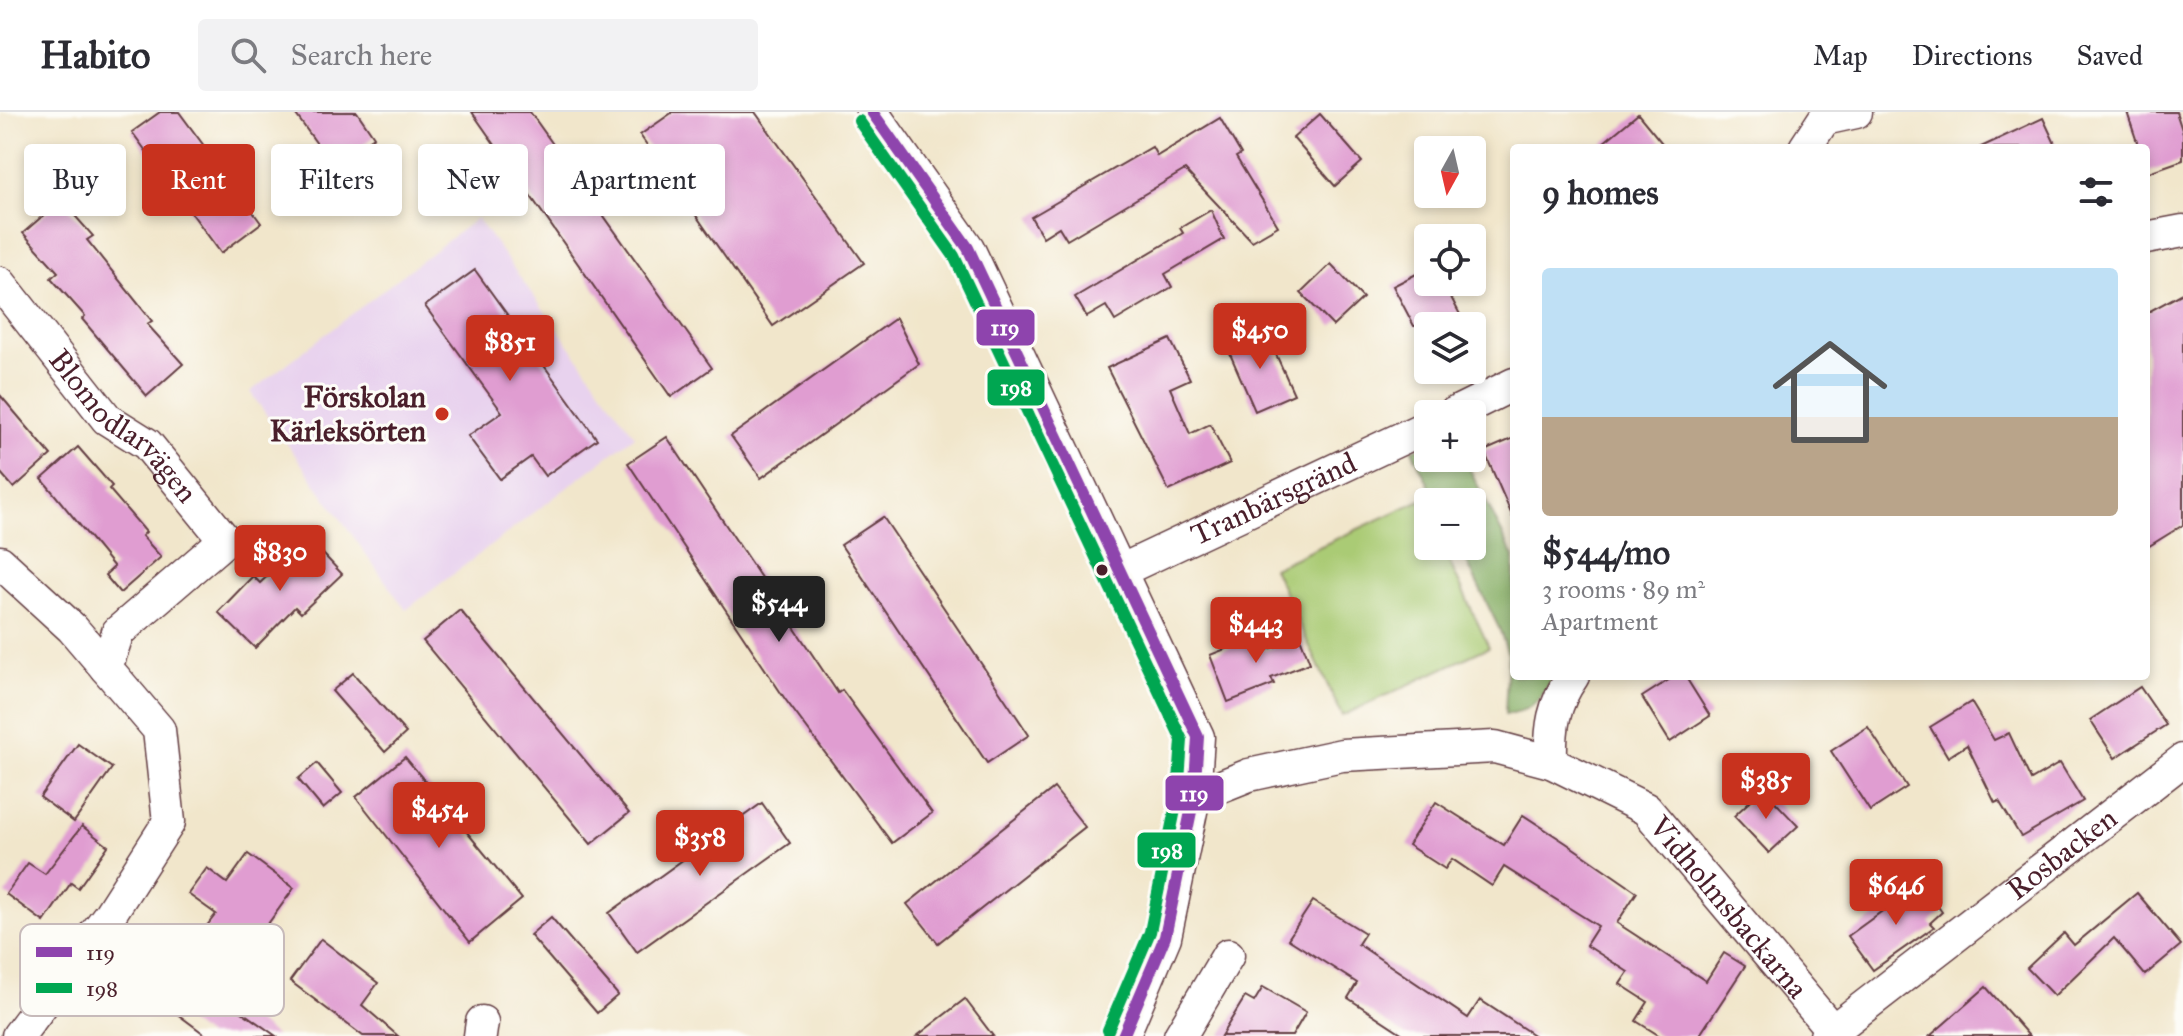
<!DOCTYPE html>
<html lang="en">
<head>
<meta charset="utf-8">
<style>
	:root { --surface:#fff; --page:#f2f2f3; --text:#2b2b33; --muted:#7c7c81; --line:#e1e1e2; --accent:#c8321e }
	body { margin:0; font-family:"IM FELL Great Primer",serif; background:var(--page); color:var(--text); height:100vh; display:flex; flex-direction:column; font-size:30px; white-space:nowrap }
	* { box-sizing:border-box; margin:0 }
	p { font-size:26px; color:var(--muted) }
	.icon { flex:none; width:44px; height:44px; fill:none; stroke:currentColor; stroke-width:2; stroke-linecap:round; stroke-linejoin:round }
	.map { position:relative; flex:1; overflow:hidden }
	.side { position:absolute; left:1510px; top:32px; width:640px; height:536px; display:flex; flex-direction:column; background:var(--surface); border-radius:8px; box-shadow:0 4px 12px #0003 }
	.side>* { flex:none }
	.banner { position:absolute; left:24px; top:32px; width:760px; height:72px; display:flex; gap:16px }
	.needle { width:52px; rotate:188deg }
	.buttons { position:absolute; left:1414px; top:24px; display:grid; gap:16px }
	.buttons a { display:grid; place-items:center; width:72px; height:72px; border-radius:8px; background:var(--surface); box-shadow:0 4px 12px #0003; font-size:40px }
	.price { position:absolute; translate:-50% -68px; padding:0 18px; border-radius:8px; background:var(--accent); color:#fff; font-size:26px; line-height:52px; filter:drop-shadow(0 2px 4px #0008) }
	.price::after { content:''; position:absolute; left:50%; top:48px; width:24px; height:18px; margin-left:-12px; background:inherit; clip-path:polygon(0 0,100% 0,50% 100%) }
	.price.current { background:#222; color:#fff }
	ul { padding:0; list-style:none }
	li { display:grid; align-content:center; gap:16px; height:424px; padding:0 32px }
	li span { display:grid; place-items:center; height:248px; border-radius:8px; color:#555 }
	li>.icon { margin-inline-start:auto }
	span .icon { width:144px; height:144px; fill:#fffc; stroke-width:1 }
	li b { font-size:34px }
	h2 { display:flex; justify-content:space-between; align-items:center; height:96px; padding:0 32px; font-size:34px }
	.chip { padding:0 28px; border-radius:8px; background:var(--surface); box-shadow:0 4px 12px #0003; font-size:28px; line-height:72px }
	.chip.current { background:var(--accent); color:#fff }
	header { display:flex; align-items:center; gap:48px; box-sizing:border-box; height:112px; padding:0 40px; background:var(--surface); border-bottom:2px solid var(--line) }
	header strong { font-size:38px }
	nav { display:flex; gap:44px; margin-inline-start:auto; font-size:28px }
	.search { width:560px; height:72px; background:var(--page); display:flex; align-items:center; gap:20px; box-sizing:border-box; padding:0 28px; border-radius:8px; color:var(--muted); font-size:30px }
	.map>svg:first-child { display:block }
	.built { fill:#e8d2ee }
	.green { fill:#aacb74; stroke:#7a7550; stroke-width:2 }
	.forest { fill:#87af66; stroke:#686748; stroke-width:2 }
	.building { fill:#e09dd1 }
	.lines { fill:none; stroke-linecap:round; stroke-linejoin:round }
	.minor-casing { stroke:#633d43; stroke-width:35 }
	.minor { stroke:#fff; stroke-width:32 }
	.bus-1-casing { stroke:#fdfcf7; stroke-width:18 }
	.bus-2-casing { stroke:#fdfcf7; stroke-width:18 }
	.bus-1 { stroke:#8e44ad; stroke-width:12 }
	.bus-2 { stroke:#00a651; stroke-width:12 }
	.poi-dot { fill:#c8321e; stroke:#fdfcf7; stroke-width:3 }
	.bus-dot { fill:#4a1f2b; stroke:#fdfcf7; stroke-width:3 }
	.labels { text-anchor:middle; stroke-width:6; stroke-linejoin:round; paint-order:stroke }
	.poi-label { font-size:30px; font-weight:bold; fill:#4a1f2b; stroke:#fdfcf7; text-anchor:end }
	.street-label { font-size:30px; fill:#4a1f2b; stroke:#fdfcf7 }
	.key { fill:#fdfcf7; stroke:#c7baba; stroke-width:2 }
	.key-label { font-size:22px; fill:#4a1f2b }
	.line-badge { stroke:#fdfcf7; stroke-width:3 }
	.badge-label { font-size:22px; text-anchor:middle; font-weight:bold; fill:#fff }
</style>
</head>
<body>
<header>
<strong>Habito</strong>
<div class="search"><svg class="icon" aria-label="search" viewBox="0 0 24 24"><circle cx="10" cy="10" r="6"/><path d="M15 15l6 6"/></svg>Search here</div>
<nav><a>Map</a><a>Directions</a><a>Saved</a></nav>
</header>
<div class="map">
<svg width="2183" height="924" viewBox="0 0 2183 924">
	<rect width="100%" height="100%" fill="#fdfcf7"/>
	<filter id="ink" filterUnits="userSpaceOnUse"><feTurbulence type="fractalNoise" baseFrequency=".0125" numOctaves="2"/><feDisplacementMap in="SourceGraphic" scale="16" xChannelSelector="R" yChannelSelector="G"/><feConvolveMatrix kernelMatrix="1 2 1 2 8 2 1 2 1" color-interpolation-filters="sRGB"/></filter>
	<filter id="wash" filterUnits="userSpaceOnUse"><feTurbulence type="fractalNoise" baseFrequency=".006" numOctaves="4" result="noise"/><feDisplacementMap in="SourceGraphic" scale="32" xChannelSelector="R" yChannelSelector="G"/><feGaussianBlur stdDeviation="1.8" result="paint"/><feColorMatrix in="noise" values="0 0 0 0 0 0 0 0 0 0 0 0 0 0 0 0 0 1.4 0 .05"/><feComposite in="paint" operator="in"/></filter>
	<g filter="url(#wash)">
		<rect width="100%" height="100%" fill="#f1e6cb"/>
		<path class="built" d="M477,106l158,218 -229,174 -156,-218z"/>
		<path class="green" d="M1421,388l7,15v31h14l47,101 -147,69 -69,-148z"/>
		<path class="forest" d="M1428,332v14h36l50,99v119h40c-13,23 -21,36 -49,38l3,-60 -9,-26 -40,-82h13v-44h-35l-25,-52z"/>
		<g id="blocks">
			<g class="building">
				<path d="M160,0h19l82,111 -40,30 -89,-121z"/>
				<path d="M294,0h63l17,25 -41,29z"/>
				<path d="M472,0h58l182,256 -41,29z"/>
				<path d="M673,0h82l109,151 -91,63 -133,-191z"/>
				<path d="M2127,0h49l7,21v27l-37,13v-25h-7z"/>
				<path d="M1320,2l42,48 -27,24 -42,-48z"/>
				<path d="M1638,2l28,34h-69z"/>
				<path d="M1220,6l21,36 -5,3 42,69 -26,15 -67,-71 -118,70 -8,-13 -16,10 -12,-20 121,-70 5,9z"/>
				<path d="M2043,6l14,30h-78z"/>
				<path d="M61,88l32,36 -6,4 65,81 -5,3 36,40 -36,32 -65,-77 3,-3 -34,-38 7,-6 -35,-39z"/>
				<path d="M1211,98l13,29 -59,35 7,13 -57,34 -9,-15 -19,11 -12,-20 108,-64 -3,-5z"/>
				<path d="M1331,152l32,34 -30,28 -32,-33z"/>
				<path d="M1428,156v14h15l23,44h-52l-21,-40z"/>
				<path d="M475,158l122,169 -52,37 -14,-19 -31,22 -32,-43 34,-24 -77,-106z"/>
				<path d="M2183,181v232l-37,23v-235z"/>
				<path d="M896,206l23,46 -158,114 -30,-42z"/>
				<path d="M1265,218l29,64 -39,17 -28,-64z"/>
				<path d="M1170,227l20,40 -20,9 20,46 20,-10 20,39 -61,28 -62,-123z"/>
				<path d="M0,283l51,60 -37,33 -14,-16z"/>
				<path d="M667,325l171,256 4,-3 90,123 -40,30 -107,-144 -157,-236z"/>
				<path d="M1514,326v82l-30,-69z"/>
				<path d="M78,335l34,39 -3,3 37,43 -4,4 19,21 -41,36 -15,-18 9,-8 -72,-88z"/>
				<path d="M883,405l146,218 -42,28 -146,-218z"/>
				<path d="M308,426l34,36 -41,39 -6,-6 -40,41 -37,-36 35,-36 7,7z"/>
				<path d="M460,498l169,203 -38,31 -168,-203z"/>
				<path d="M1258,524l6,15 36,-14 10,26 -39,15 3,6 -46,18 -18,-47z"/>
				<path d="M353,561l53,60 -21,19 -53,-61z"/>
				<path d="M1675,564h10l25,40 -40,26 -28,-45z"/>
				<path d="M2140,575l26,38 -51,33 -25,-38z"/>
				<path d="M1971,590l23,38 15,-7 22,47 29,-17 23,38 -62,36 -22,-36 -4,2 -28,-58 -19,12 -18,-30z"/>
				<path d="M1868,615l39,60 -37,24 -39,-60z"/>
				<path d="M78,632l34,24 -38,54 -34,-25z"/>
				<path d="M405,645l117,142 -52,43 -114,-145z"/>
				<path d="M317,651l25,30 -19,16 -25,-30z"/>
				<path d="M1054,676l31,39 -147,116 -31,-39z"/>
				<path d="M1763,677l35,37 -29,27 -35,-37z"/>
				<path d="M1436,690l68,43 19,-30 43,28 71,49 -20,31 89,58 18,-28 21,13 -46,70h-39l-24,-15 12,-19 -28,-18 8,-12 -42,-27 12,-19 -94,-59 -12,19 -40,-27 -7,10 -37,-24z"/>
				<path d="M762,691l28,40 -153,109 -28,-39z"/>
				<path d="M82,714l26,20 -30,42 -7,-5 -27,39 -38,-28 22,-31 17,11z"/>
				<path d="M248,742l46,34 -61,84 4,4 -16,21 55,39h-69l-54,-40 -2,4 -23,-17 19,-26 17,12 9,-11 5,5 38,-49 -28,-20 19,-26 20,15z"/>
				<path d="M1921,771l21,29 -12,11 4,4 -61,43 -25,-34z"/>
				<path d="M2137,781l44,52 -36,30 -31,-37 -60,58 -27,-28 37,-35 10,12z"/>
				<path d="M1313,789l52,32 -7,11 110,74 12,-18 55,36h-129l-58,-38 9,-15 -69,-44z"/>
				<path d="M551,805l67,78 -21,18 -67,-78z"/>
				<path d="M321,827l57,44 -16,22 36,31h-35l-73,-55z"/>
				<path d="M1263,875l43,25 -14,24h-71l24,-39 9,5z"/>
				<path d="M1986,875l43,49h-99z"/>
				<path d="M965,887l28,37h-76z"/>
			</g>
		</g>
	</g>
	<g filter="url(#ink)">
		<use href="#blocks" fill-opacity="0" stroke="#633d43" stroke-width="2"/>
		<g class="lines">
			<defs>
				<g id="minor">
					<path d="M872,0l96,136 230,489 -4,60 -29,140 -42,99"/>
					<path d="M1805,36l19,-29 32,-7"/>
					<path d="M2146,126l37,-7"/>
					<path id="s1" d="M0,171l107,136 40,25 78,96 -107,92 -12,36"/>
					<path d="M1453,302l61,-30"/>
					<path d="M0,450l72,66 87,102 10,92 -59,92 -92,122"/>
					<path id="s2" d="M1118,460l310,-146"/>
					<path d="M1551,650c-1,-34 2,-58 22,-86"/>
					<path id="s3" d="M1194,685l55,-22 93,-20 153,-8 56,15 95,47 191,227"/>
					<path d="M480,924l2,-14"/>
					<path d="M1180,924l48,-81"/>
					<path id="s4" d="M1826,924l357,-276"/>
				</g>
			</defs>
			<use href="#minor" class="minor-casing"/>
			<use href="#minor" class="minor"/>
			<defs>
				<path id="bus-1" d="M872,0l96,136 230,489 -4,60 -29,140 -42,99"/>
				<path id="bus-2" d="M859,9l95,135 228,484 -4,55 -28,137 -42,98"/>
			</defs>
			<use href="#bus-1" class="bus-1-casing"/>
			<use href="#bus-2" class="bus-2-casing"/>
			<use href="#bus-1" class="bus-1"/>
			<use href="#bus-2" class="bus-2"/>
		</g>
	</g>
	<circle class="poi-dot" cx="442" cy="302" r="8"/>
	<circle class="bus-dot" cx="1102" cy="458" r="7"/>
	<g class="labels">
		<g class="poi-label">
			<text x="426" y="295">Förskolan<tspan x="426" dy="34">Kärleksörten</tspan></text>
		</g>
		<g class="street-label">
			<text dy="10" stroke="none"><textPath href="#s1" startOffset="190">Blomodlarvägen</textPath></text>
			<text dy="10" stroke="none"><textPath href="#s2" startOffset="172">Tranbärsgränd</textPath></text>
			<text dy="10" stroke="none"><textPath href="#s4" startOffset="298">Rosbacken</textPath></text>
			<text dy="10" stroke="none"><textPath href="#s3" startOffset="600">Vidholmsbackarna</textPath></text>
		</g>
	</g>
	<rect x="20" y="812" width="264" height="92" rx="12" class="key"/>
	<rect x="36" y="835" width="36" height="10" fill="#8e44ad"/>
	<rect x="36" y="871" width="36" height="10" fill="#00a651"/>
	<g class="key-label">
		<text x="86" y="848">119</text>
		<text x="86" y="884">198</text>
	</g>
	<g class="line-badge">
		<rect x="975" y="196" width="61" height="39" rx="8" fill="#8e44ad"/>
		<rect x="986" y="256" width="60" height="39" rx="8" fill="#00a651"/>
		<rect x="1164" y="662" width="61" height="38" rx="8" fill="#8e44ad"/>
		<rect x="1136" y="719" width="61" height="38" rx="8" fill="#00a651"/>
	</g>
	<g class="badge-label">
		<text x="1005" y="223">119</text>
		<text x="1016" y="283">198</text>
		<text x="1194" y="689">119</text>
		<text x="1167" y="746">198</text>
	</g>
</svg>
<div class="buttons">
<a><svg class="needle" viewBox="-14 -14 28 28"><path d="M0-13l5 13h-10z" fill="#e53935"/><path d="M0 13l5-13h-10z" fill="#7c7c81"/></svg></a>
<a><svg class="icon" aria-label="locate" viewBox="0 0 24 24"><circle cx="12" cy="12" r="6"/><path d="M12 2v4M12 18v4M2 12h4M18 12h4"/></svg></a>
<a><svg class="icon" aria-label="layers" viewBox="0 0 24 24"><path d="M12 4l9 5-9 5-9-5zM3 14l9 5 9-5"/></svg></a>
<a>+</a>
<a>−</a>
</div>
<b class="price" style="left:1260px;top:259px">$450</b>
<b class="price" style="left:510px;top:271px">$851</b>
<b class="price" style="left:280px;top:481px">$830</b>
<b class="price current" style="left:779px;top:532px">$544</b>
<b class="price" style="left:1256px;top:553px">$443</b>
<b class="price" style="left:1766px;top:709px">$385</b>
<b class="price" style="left:439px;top:738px">$454</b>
<b class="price" style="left:700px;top:766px">$358</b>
<b class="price" style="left:1896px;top:815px">$646</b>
<div class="banner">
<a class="chip">Buy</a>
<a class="chip current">Rent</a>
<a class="chip">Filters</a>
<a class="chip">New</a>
<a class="chip">Apartment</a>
</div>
<section class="side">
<h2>9 homes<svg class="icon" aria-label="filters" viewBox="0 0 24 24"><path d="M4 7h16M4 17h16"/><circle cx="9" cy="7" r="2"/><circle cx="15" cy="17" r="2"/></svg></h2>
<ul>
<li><span style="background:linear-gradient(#bfe0f5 60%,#b9a48a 0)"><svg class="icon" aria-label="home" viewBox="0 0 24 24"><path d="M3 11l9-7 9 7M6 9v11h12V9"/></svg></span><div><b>$544/mo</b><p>3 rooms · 89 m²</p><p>Apartment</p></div></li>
</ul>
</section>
</div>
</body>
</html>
